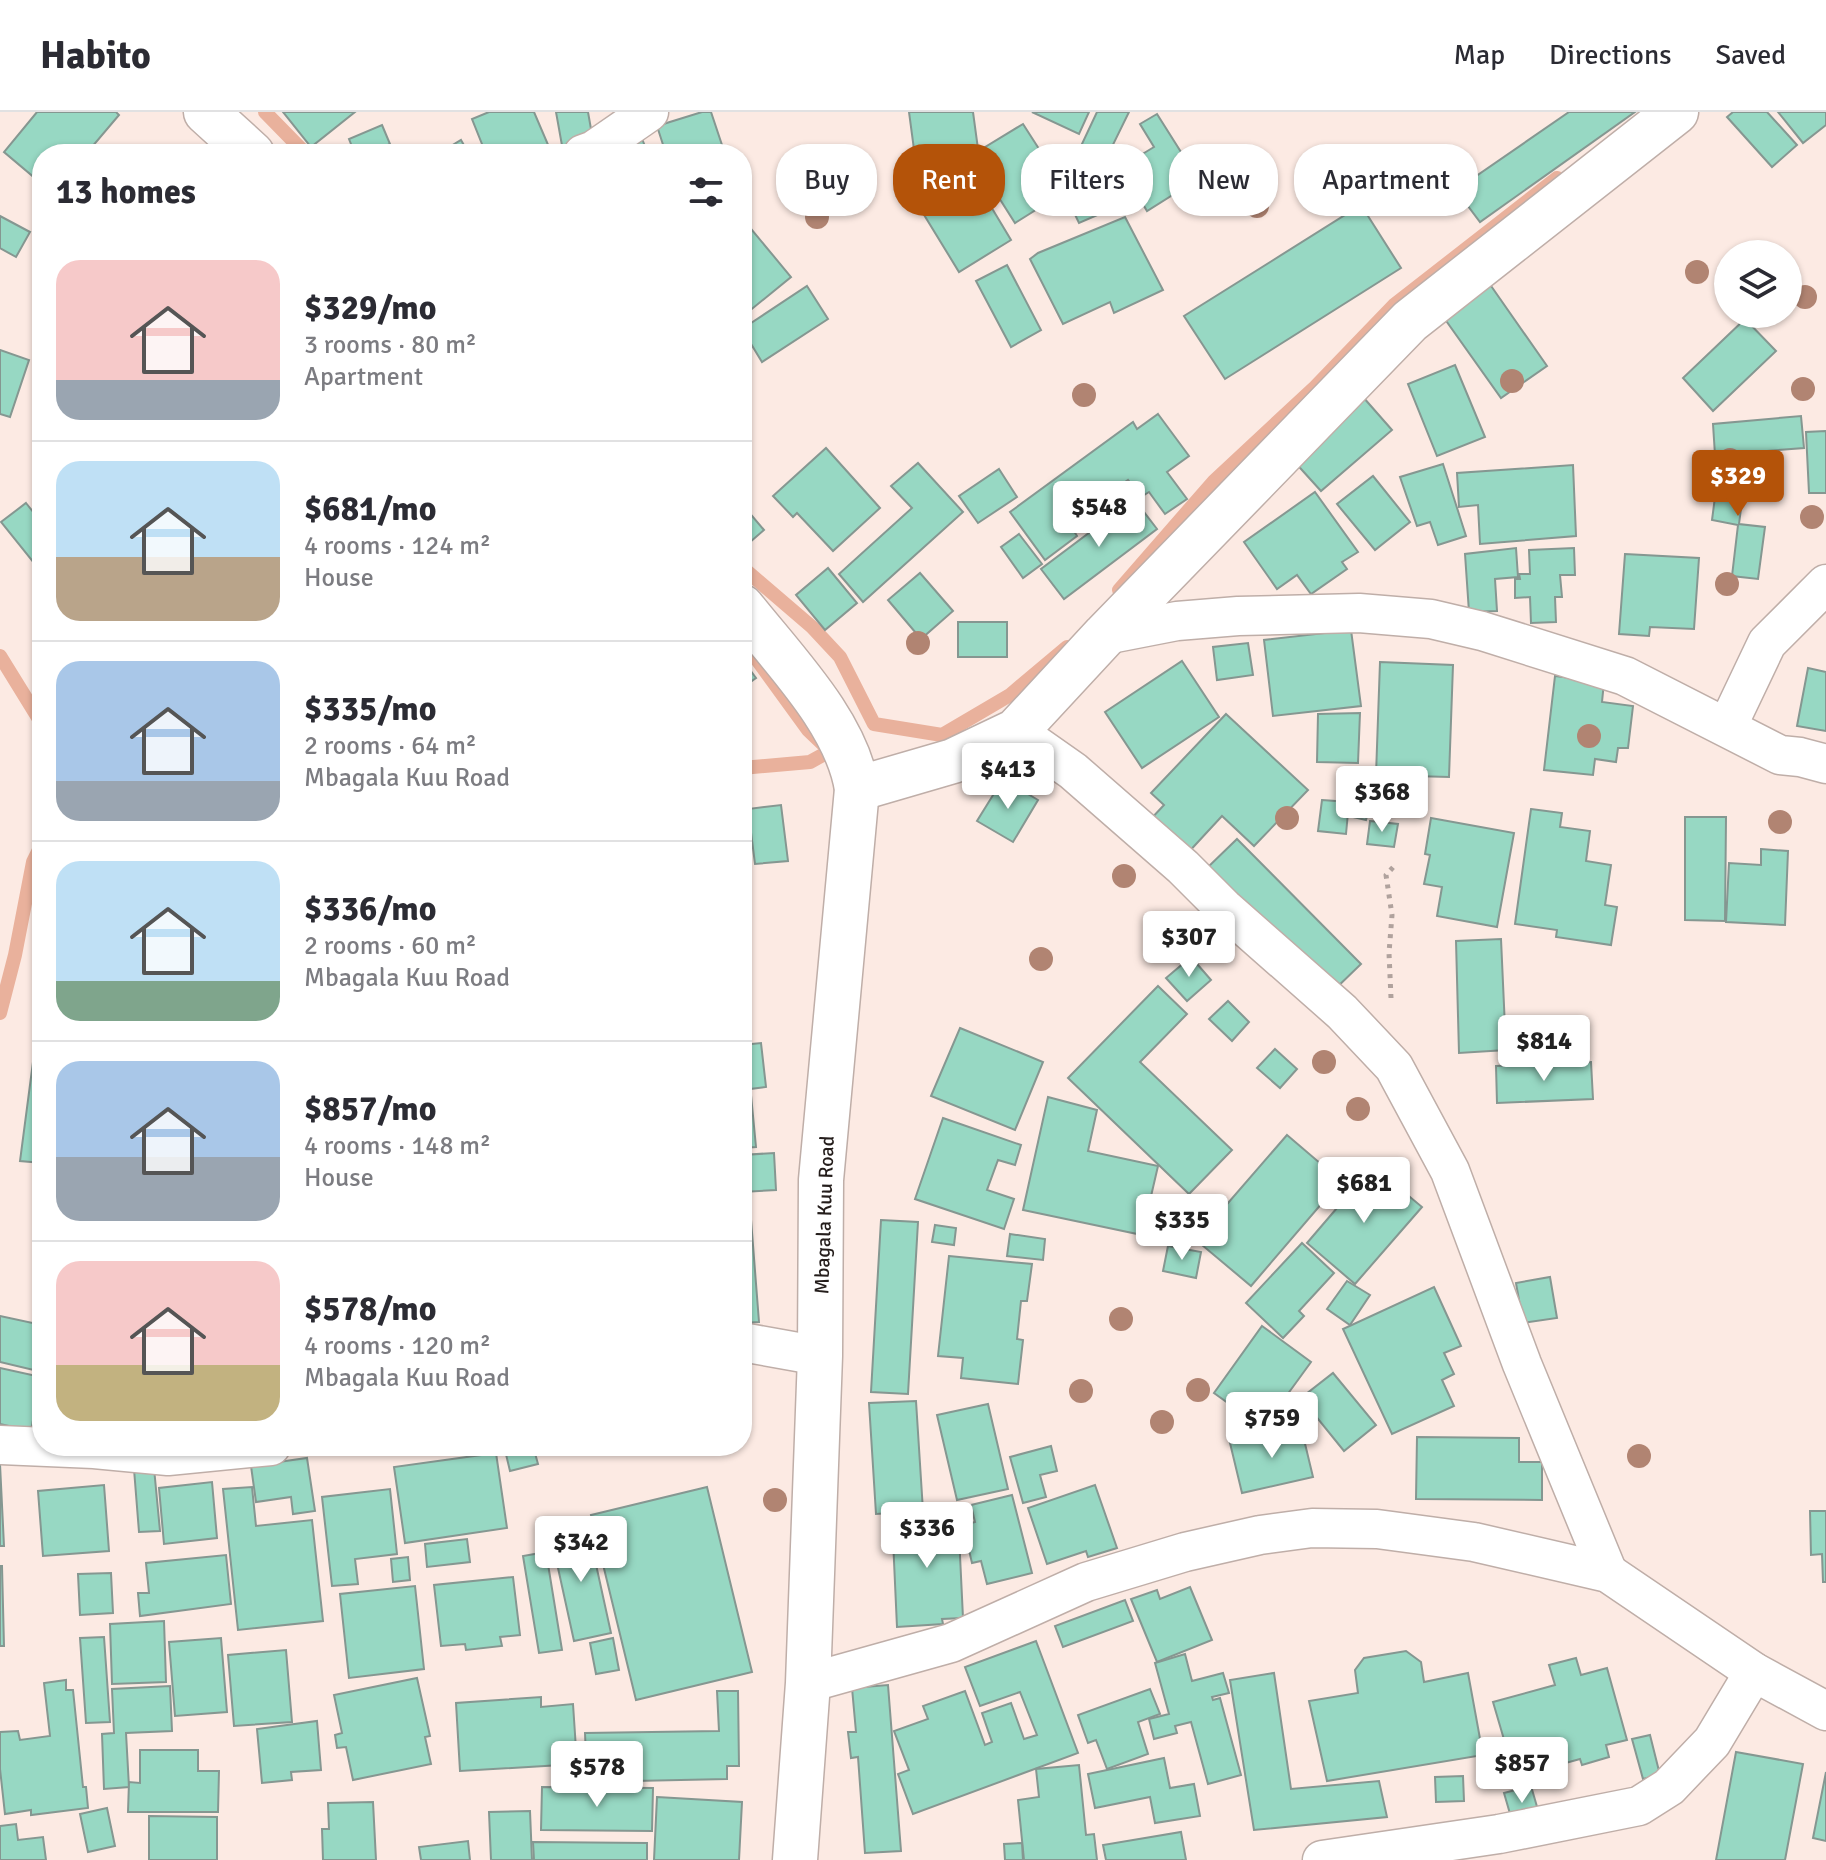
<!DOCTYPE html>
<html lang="en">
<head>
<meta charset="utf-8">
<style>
	:root { --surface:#fff; --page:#f7f7f7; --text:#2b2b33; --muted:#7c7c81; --line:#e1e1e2; --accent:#b45309 }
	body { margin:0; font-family:Signika,sans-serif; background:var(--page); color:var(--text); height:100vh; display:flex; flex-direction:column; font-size:30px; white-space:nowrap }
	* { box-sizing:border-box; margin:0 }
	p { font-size:26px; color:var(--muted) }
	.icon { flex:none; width:44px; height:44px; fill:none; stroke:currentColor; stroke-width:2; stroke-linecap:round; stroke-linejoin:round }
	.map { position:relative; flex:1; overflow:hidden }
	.details { position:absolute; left:32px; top:32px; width:720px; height:1312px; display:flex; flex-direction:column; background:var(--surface); border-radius:32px; box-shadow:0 2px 6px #0004 }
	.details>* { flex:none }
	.guide { position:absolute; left:776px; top:32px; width:760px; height:72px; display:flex; gap:16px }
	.fabs { position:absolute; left:1714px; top:128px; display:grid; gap:16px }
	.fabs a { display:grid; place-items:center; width:88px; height:88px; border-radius:50%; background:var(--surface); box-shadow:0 2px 6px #0004; font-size:40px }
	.price { position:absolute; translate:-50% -68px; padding:0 18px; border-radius:8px; background:#fff; color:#222; font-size:26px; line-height:52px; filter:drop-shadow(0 2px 4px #0008) }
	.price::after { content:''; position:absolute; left:50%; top:48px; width:24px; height:18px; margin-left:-12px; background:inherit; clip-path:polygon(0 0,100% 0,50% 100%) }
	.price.on { background:var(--accent); color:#fff }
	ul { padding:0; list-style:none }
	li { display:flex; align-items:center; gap:24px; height:200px; padding:0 24px }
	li+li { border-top:2px solid var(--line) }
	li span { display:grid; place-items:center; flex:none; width:224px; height:160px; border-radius:24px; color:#555 }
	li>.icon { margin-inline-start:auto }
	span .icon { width:96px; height:96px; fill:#fffc; stroke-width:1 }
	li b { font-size:34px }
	h2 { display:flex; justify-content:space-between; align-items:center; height:96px; padding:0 24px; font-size:34px }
	.pill { padding:0 28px; border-radius:32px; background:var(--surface); box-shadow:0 2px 6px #0004; font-size:28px; line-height:72px }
	.pill.on { background:var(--accent); color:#fff }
	header { display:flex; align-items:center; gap:48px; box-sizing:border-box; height:112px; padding:0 40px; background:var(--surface); border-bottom:2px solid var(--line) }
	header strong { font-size:38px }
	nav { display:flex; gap:44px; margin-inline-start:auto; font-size:28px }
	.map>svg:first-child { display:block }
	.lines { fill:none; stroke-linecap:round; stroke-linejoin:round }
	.stream { stroke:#e9b19c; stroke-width:14 }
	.building { fill:#97d8c3; stroke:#859791; stroke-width:2 }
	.street-casing { stroke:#bfaea8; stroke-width:41 }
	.secondary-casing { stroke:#bfaea8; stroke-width:47 }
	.path { stroke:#b0a29d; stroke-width:5; stroke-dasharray:4 6; stroke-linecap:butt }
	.street { stroke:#fff; stroke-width:38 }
	.secondary { stroke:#fff; stroke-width:44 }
	.tree { fill:#b18472 }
	.labels { text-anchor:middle; stroke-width:7; stroke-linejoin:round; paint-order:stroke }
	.street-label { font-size:20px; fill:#241d1b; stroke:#fff }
</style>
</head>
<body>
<header>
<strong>Habito</strong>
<nav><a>Map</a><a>Directions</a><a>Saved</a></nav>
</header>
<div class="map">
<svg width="1826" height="1748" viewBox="0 0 1826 1748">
	<rect width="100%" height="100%" fill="#fceae3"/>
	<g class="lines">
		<g class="stream">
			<path d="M265,0l41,42"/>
			<path d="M742,455l70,60 28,30 34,67 68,11 68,-40 57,-48"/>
			<path d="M1119,478l95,-109 101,-94 79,-82 163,-127"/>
			<path d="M0,544l42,68"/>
			<path d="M742,656l68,-6 20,-11 -22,-21 -61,-84"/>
			<path d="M0,901l15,-58 18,-93 9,-18"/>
		</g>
	</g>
	<g class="building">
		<path d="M37,0h79l3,3 -33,39h-44v30l-38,-32z"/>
		<path d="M283,0h72l-44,35z"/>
		<path d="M489,0h45l18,42h-66l-14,-35z"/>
		<path d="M556,0h32l6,34 -31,5z"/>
		<path d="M702,0h9l14,42h-59l-9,-28z"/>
		<path d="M909,0h64l5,37 -63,8z"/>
		<path d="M1032,0h57l-10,22z"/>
		<path d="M1097,0h32l-23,47 -25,-13z"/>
		<path d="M1569,0h66l-155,110 -24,-32z"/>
		<path d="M1733,0h34l30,33 -25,22 -45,-50z"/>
		<path d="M1778,0h48v13l-23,18z"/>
		<path d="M1157,2l41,65 -51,32 -26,-44 33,-20 -14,-23z"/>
		<path d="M1023,12l43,67 -51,32 -43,-68z"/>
		<path d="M382,13l8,19 -22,10h-13l-6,-15z"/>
		<path d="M639,19l9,23h-39z"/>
		<path d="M461,28l8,14h-31z"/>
		<path d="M960,43l51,85 -52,32 -52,-85z"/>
		<path d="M1104,69l12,26 -37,16 -12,-25z"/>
		<path d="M1361,93l40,63 -176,111 -41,-63z"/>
		<path d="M0,104l30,16 -14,25 -16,-9z"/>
		<path d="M1125,105l38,73 -49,23 -4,-11 -47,22 -33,-65 8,-6z"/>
		<path d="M742,106l49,59 -49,40z"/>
		<path d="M1007,153l34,65 -30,17 -35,-66z"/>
		<path d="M1489,171l58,83 -46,32 -59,-83z"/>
		<path d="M807,174l21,33 -66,43 -20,-33z"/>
		<path d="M1745,207l31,32 -63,60 -30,-33z"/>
		<path d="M0,238l29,10 -19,57 -10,-3z"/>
		<path d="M1455,253l30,72 -48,19 -29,-72z"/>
		<path d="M1363,285l29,33 -71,61 -29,-32z"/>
		<path d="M1158,302l31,42 -22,16 20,27 -22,15 -16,-22 -8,5 -13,-17 -59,43 8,13 -32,24 -35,-48 123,-90 4,7z"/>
		<path d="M1801,304l3,32 -89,7 -2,-31z"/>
		<path d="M1826,319v62h-17l-3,-61z"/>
		<path d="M826,336l54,60 -47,43 -36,-38 -4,4 -20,-21z"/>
		<path d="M1720,347l27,3 -8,62 26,3 -7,52 -26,-3 6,-51 -26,-5z"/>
		<path d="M918,351l45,49 -100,90 -24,-28 73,-66 -21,-22z"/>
		<path d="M1443,352l23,72 -28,9 -8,-23 -13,4 -17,-49z"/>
		<path d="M1573,353l3,71 -96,8 -2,-39 -19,2 -2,-34z"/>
		<path d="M999,357l18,28 -39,26 -19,-27z"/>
		<path d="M1373,364l37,46 -35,28 -38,-46z"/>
		<path d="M1315,380l43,60 -16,10 5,7 -36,25 -14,-19 -20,14 -33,-47z"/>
		<path d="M1134,387l23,30 -93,70 -23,-30z"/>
		<path d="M26,391l16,20v50l-41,-51z"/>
		<path d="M742,392l22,26 -22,19z"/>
		<path d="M1019,422l23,30 -19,14 -22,-31z"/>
		<path d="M1516,436l2,29 -23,2 2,32 -28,1 -4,-58z"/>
		<path d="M1574,436l1,27h-15l2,22h-7l1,25 -25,1 -1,-26 -15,1v-19h5l-1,-5h11l-1,-24z"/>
		<path d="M1625,442l74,4 -5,71 -44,-2 -1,9 -30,-2z"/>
		<path d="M828,456l29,35 -32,27 -29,-35z"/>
		<path d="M920,461l33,38 -32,28 -33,-39z"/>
		<rect x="958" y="510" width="49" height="35"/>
		<path d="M1351,518l10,76 -88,10 -9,-76z"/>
		<path d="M1248,531l5,32 -36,5 -4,-33z"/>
		<path d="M742,547l14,19 -14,10z"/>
		<path d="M1182,549l37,56 -77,51 -37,-56z"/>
		<path d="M1380,550l73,3 -4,112 -73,-2z"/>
		<path d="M1808,556l18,4v59l-29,-5z"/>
		<path d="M1555,564l49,6 -2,20 31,4 -5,42h-10l-2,14 -21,-3 -2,16 -49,-5z"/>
		<path d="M1360,601l-2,50 -41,-1 1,-48z"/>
		<path d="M1226,602l82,76 -54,56 -32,-30 -37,40 -36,-35 15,-16 -13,-12z"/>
		<path d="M1003,667l35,21 -25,42 -36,-21z"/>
		<path d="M1357,671h25v20l-26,1z"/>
		<path d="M1322,688l27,2 -3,32 -28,-3z"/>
		<path d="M781,693l7,56 -33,3 -7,-55z"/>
		<path d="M1355,693l14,3 -3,12 -13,-3z"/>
		<path d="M1531,697l31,4 -2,14 30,4 -4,30 25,4 -6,40 12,2 -6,38 -55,-8 1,-7 -42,-6z"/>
		<path d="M1685,705h41l-1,104 -40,-1z"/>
		<path d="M1431,706l83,15 -17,94 -60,-11 5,-29 -18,-3 6,-29 -5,-1z"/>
		<path d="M1370,709l28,3 -4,23 -27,-3z"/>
		<path d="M1237,727l124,125 -30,29 -124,-125z"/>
		<path d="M1761,737l27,2 -3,74 -59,-3 3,-59 32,2z"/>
		<path d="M742,777l8,62 -8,1z"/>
		<path d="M1501,827l5,111 -47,3 -3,-112z"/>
		<path d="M1191,845l20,23 -24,21 -21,-23z"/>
		<path d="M742,863h4l4,66 -8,1z"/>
		<path d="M1158,874l29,28 -47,48 92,88 -43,44 -121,-116z"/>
		<path d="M1228,889l21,21 -17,19 -23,-22z"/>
		<path d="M960,916l83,34 -28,68 -84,-34z"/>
		<path d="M761,931l5,44 -24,3v-45z"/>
		<path d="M1275,937l22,20 -17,19 -23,-20z"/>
		<path d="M33,950l9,2v99l-22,-2z"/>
		<path d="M1591,950l2,37 -96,4 -1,-37z"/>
		<path d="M751,983l5,52 -14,1v-52z"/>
		<path d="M1048,985l49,13 -9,41 70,15 -16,69 -119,-25z"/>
		<path d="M943,1006l78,27 -6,20 -17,-5 -11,30 27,9 -10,30 -89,-30z"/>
		<path d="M1287,1023l54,46 -90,105 -55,-46z"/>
		<path d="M774,1041l2,37 -34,2v-37z"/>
		<path d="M1373,1054l49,41 -67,77 -48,-41z"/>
		<path d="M749,1082l10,128 -17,1v-128z"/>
		<path d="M1150,1095h27l1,30 -27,2z"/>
		<path d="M881,1108l37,2 -10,172 -37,-2z"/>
		<path d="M935,1113l21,3 -2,17 -22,-3z"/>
		<path d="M1010,1122l35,5 -2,21 -36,-4z"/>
		<path d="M1302,1131l32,30 -35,38 5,5 -21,22 -37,-35z"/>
		<path d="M1168,1134l33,6 -5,26 -33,-7z"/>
		<path d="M949,1144l83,8 -5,37h-6l-4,38 6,1 -5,44 -57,-6 2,-20 -25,-2z"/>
		<path d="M1550,1165l7,41 -34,5 -7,-40z"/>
		<path d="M1347,1169l23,14 -20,30 -23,-16z"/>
		<path d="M1434,1175l27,59 -17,7 10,21 -12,6 12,26 -62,28 -49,-105z"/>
		<path d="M0,1204l42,9v47l-42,-10z"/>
		<path d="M1262,1214l49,36 -48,66 -49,-35z"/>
		<path d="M0,1256l41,9 -10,54 -31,-7z"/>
		<path d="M1333,1261l43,52 -32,26 -43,-53z"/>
		<path d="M916,1289l7,110 -47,3 -7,-111z"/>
		<path d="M988,1292l20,85 -51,11 -20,-85z"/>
		<path d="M1301,1315l12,50 -71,16 -12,-50z"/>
		<path d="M1417,1325l102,1v24h23v38l-126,-1z"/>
		<path d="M504,1334h29l5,18 -28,7z"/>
		<path d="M1051,1334l6,25 -17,4 6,22 -23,6 -13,-46z"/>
		<path d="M496,1341l11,75 -102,15 -11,-76z"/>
		<path d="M307,1346l8,53 -22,3 -2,-17 -35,5 -5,-36z"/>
		<path d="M0,1352l4,82h-4z"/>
		<path d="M154,1356l6,63 -21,1 -5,-63z"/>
		<path d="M212,1370l5,56 -53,6 -5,-56z"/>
		<path d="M104,1373l5,66 -66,5 -5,-65z"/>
		<path d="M1095,1373l22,63 -29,9 -2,-6 -39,13 -19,-56z"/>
		<path d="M252,1375l4,39 56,-6 11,101 -85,9 -15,-141z"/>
		<path d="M707,1375l45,185 -116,28 -45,-185z"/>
		<path d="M390,1377l7,65 -42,5 3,25 -26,2 -10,-89z"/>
		<path d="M1012,1383l20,78 -45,11 -6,-23 -9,2 -9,-38 12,-3 -4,-17z"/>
		<path d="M1810,1399h16v71h-3l-1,-28 -11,1z"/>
		<path d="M958,1402l5,104 -21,1 1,5 -46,3 -5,-110z"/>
		<path d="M588,1416l23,105 -37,8 -23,-105z"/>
		<path d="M467,1427l3,23 -43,5 -2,-23z"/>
		<path d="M546,1440l16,98 -23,3 -16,-97z"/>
		<path d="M226,1443l5,49 -91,12 -2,-23h11l-3,-30z"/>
		<path d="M408,1445l2,23 -17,2 -2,-23z"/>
		<path d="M0,1454h2l2,80h-4z"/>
		<path d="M111,1461l2,40 -33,2 -2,-41z"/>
		<path d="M513,1465l7,58 -20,2 2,9 -36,4 -1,-6 -24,2 -7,-61z"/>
		<path d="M415,1474l9,83 -75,9 -9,-84z"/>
		<path d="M1190,1475l22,53 -55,22 -26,-63 26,-9 3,9z"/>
		<path d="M1125,1488l8,21 -70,26 -8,-21z"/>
		<path d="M164,1509l2,61 -54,2 -2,-60z"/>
		<path d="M104,1525l6,85 -24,1 -6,-85z"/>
		<path d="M221,1526l6,74 -52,4 -6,-74z"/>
		<path d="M613,1526l6,32 -23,4 -6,-31z"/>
		<path d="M1036,1529l42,112 -165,61 -15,-40 11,-4 -15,-39 34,-12 -5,-13 42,-15 20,54 7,-3 -10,-29 29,-10 13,36 13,-4 -17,-43 -40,14 -15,-39z"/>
		<path d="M286,1538l6,72 -58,4 -6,-71z"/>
		<path d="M1406,1539l15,11 3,20 44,-9 15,82 -156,26 -18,-80 49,-8 -3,-23 9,-12z"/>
		<path d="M1185,1542l7,27 31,-8 6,20 -17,4 1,3 7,-2 21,77 -33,9 -17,-62 -16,4 2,7 -23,6 -5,-20 20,-5 -14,-51z"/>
		<path d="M1576,1546l5,17 26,-7 20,72 -21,5 3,12 -27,8 -2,-6 -65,18 -22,-75 62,-17 -6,-20z"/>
		<path d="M1274,1561l17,116 88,-8 8,36 -133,13 -24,-150z"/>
		<path d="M417,1566l13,58 -5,1 6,27 -78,16 -7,-33 -9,1 -2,-13 7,-2 -8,-38z"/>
		<path d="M66,1568v10h7l10,97h3l2,21 -57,7v-5l-26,4 -5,-45v-37l18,-1 2,9 30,-4 -6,-53z"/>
		<path d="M888,1573l13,166 -36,2 -7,-96 -7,1 -3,-26h8l-4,-44z"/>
		<path d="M170,1574l2,45 -46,2 3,54 -25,2 -2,-55 12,-1 -2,-44z"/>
		<path d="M1150,1577l10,25 -22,8 10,32 -41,15 -11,-29 -8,3 -10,-28z"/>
		<path d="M717,1579h21l1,75h-12v13l-140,3 -2,-49 134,-2z"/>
		<path d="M541,1585v10l32,-3 4,60 -117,7 -4,-68z"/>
		<path d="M317,1609l4,49 -30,2 1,8 -30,3 -5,-54z"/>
		<path d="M1650,1623l10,40 -17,4 -11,-40z"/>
		<path d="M140,1638h58v21h21l-1,41h-90l1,-30 11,1z"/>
		<path d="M1736,1640l67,12 -18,96h-69z"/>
		<path d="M1164,1646l6,30 24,-4 6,32 -45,7 -5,-26 -55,11 -7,-34z"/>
		<path d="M1079,1653l7,70 8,-1 3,26h-73l-6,-60 21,-3 -3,-28z"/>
		<path d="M1826,1660v69l-13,-3z"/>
		<path d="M1463,1664l1,25 -28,1 -1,-25z"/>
		<path d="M1531,1674l9,31 -27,7 -9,-31z"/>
		<path d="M542,1675l111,1 -1,43 -111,-1z"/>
		<path d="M657,1685l85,5 -3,58h-85z"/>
		<path d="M373,1690l3,58h-53l-1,-31h7l-1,-26z"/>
		<path d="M107,1696l8,38 -27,6 -8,-38z"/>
		<path d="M530,1699l2,49h-41l-2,-48z"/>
		<path d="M149,1704l68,1v43h-68z"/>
		<path d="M16,1712l2,16 25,-3 3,23h-46v-34z"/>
		<path d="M1181,1720l5,28h-80l-3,-15z"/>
		<path d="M468,1729l2,19h-49l-2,-13z"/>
		<path d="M533,1730l114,1v17h-113z"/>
		<path d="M1022,1731l1,17h-18l-1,-16z"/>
	</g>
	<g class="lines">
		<defs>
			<g id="street">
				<path d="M583,42l11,-4 55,-38"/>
				<path d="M1105,523l72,-14 61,-5 121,-3 72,6 51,12 143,45 155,79 20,2 26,7"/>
				<path d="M1727,615l40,-84 59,-59"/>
				<path d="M1016,619l57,40 110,96 41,41 118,104 52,55 56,104 72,193 86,209"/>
				<path d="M742,1230l78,14"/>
				<path d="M0,1333l94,4 74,7 103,-10"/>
				<path d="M808,1571l143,-40 135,-61 99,-30 75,-17 52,-7 65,1 97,13 134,31 146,99 72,39"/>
				<path d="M1322,1748l177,-26 140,-28 30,-19 43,-45 42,-70"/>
			</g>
			<g id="secondary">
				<path d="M206,0l46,42"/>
				<path d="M742,495c41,52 105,116 115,182l-36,391 -1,176 -12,327 -13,177"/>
				<path d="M857,677l96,-28 63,-30 89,-96 305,-314 266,-209"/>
			</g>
		</defs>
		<use href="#street" class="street-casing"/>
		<use href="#secondary" class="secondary-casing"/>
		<path class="path" d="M1391,886l-2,-45 3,-38 -6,-40 11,-12"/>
		<use href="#street" class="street"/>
		<use href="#secondary" class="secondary"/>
	</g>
	<g class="tree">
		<circle cx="1257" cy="94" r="12"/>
		<circle cx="817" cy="105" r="12"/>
		<circle cx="1697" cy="160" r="12"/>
		<circle cx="1805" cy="185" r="12"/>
		<circle cx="1512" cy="269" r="12"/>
		<circle cx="1803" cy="277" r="12"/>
		<circle cx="1084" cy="283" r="12"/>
		<circle cx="1730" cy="348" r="12"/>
		<circle cx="1812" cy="405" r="12"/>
		<circle cx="1727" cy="472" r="12"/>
		<circle cx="918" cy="531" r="12"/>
		<circle cx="1589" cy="624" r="12"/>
		<circle cx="1287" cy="706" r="12"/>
		<circle cx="1780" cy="710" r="12"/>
		<circle cx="1124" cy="764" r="12"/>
		<circle cx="1041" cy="847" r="12"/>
		<circle cx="1324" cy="950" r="12"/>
		<circle cx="1358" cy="997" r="12"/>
		<circle cx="1121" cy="1207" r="12"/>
		<circle cx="1198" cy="1278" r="12"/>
		<circle cx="1081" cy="1279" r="12"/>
		<circle cx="1162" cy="1310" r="12"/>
		<circle cx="1639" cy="1344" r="12"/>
		<circle cx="775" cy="1388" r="12"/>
	</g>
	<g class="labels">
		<g class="street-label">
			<text transform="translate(824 1103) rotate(-88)" y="7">Mbagala Kuu Road</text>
		</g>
	</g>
</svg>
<div class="fabs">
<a><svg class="icon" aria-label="layers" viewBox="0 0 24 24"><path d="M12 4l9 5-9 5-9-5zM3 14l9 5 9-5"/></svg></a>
</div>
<b class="price on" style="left:1738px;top:406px">$329</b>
<b class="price" style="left:1099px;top:437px">$548</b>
<b class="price" style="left:1008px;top:699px">$413</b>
<b class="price" style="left:1382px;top:722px">$368</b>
<b class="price" style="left:1189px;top:867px">$307</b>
<b class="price" style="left:1544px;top:971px">$814</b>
<b class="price" style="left:1364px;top:1113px">$681</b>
<b class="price" style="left:1182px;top:1150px">$335</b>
<b class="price" style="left:1272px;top:1348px">$759</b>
<b class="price" style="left:927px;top:1458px">$336</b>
<b class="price" style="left:581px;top:1472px">$342</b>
<b class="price" style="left:1522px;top:1693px">$857</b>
<b class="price" style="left:597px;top:1697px">$578</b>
<div class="guide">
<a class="pill">Buy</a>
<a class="pill on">Rent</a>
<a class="pill">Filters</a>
<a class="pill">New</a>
<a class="pill">Apartment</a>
</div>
<section class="details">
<h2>13 homes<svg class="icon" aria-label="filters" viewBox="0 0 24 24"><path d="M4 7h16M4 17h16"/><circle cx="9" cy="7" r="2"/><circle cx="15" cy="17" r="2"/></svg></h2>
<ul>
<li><span style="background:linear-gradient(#f6c9c9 75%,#9aa5b1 0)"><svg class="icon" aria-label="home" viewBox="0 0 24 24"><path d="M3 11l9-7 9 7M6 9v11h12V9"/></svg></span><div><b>$329/mo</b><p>3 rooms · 80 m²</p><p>Apartment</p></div></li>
<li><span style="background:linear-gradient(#bfe0f5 60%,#b9a48a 0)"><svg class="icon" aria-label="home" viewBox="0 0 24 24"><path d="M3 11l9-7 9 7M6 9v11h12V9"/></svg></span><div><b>$681/mo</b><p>4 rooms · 124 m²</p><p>House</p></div></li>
<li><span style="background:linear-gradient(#a9c7e8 75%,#9aa5b1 0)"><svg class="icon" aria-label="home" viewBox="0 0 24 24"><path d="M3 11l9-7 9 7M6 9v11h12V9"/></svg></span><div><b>$335/mo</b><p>2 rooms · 64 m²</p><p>Mbagala Kuu Road</p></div></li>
<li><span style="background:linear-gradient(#bfe0f5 75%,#7fa58c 0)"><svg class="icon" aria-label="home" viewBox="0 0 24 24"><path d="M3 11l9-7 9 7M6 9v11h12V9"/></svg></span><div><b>$336/mo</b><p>2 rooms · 60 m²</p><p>Mbagala Kuu Road</p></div></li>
<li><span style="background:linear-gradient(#a9c7e8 60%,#9aa5b1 0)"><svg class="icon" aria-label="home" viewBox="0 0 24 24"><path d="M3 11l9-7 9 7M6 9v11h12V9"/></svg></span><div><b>$857/mo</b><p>4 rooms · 148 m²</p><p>House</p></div></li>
<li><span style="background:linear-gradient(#f6c9c9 65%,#c2b280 0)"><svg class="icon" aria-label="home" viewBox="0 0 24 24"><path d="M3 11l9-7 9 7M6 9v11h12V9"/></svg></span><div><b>$578/mo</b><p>4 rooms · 120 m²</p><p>Mbagala Kuu Road</p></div></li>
</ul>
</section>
</div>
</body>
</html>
